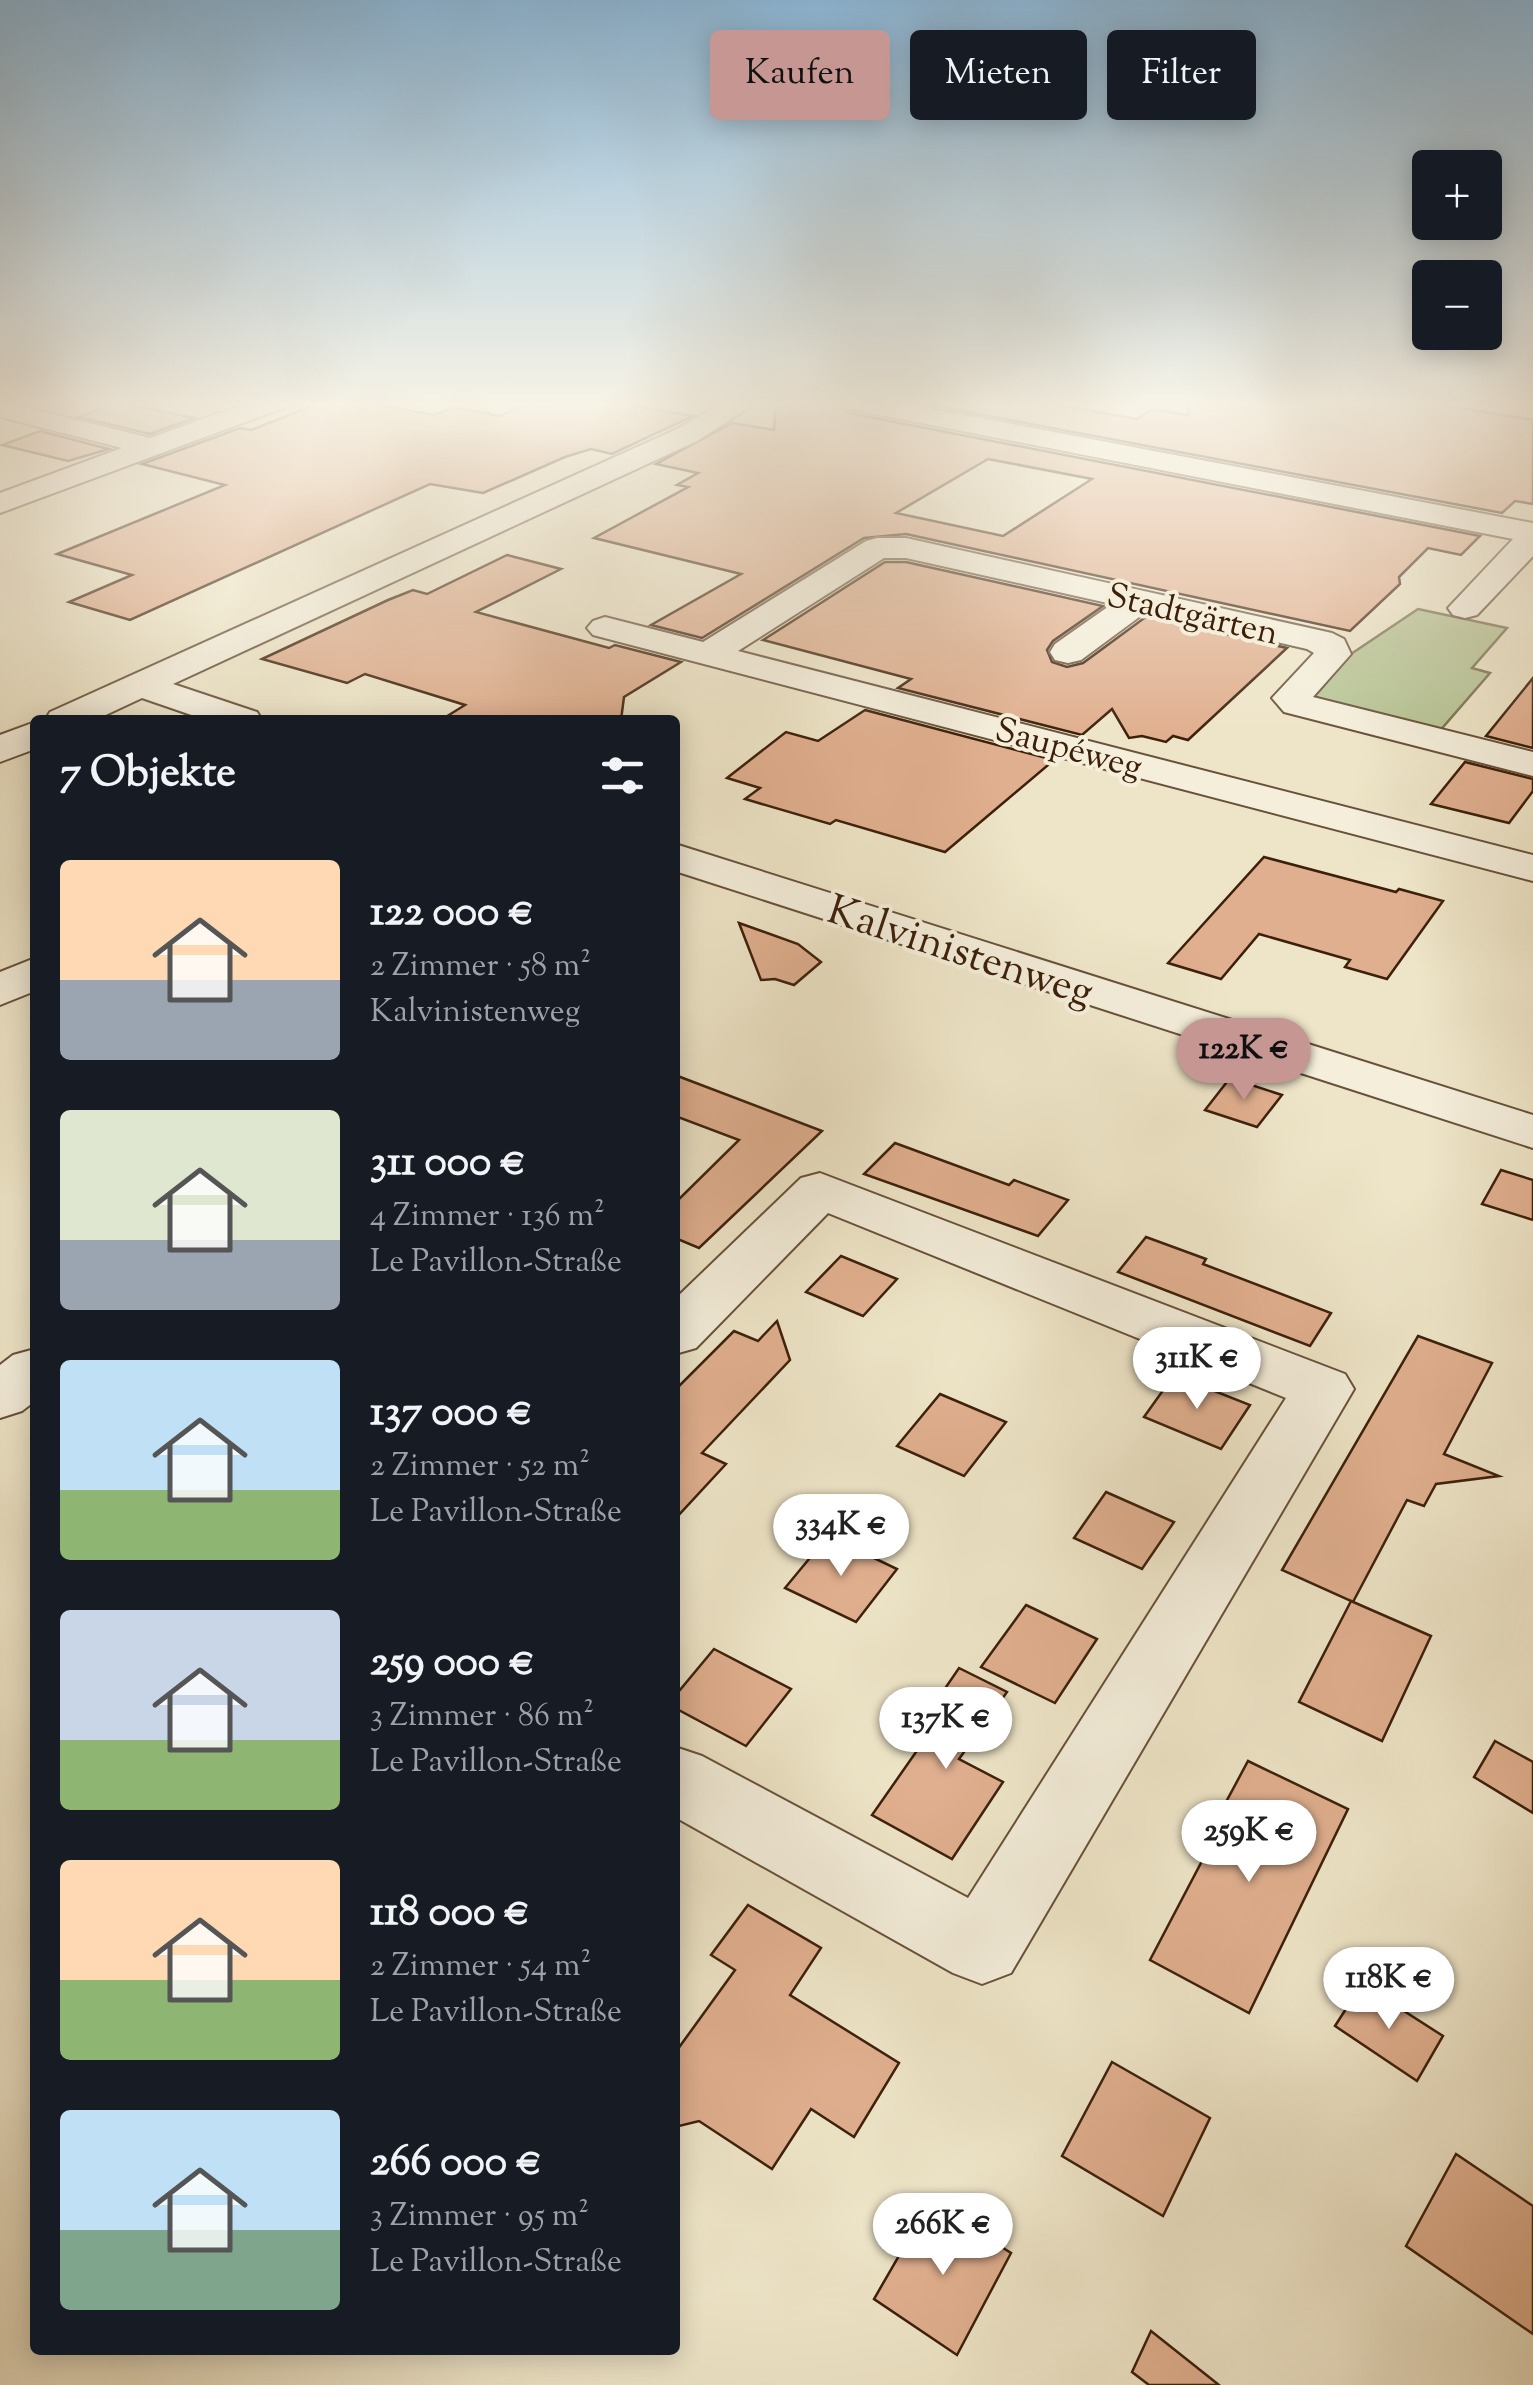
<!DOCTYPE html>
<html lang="de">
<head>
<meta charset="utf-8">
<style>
	:root { --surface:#171b24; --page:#20242c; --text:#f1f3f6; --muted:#9ea1a6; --accent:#c59692 }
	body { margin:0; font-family:"Sorts Mill Goudy",serif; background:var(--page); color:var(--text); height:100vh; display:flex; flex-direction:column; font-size:38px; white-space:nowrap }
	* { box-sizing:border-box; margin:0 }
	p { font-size:32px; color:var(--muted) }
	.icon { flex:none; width:55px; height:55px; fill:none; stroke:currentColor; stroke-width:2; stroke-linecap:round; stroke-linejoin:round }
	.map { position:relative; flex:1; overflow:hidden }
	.side { position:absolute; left:30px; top:715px; width:650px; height:1640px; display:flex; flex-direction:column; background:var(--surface); border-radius:10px; box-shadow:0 5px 25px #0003 }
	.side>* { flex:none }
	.guide { position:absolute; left:710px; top:30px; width:672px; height:90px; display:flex; gap:20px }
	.controls { position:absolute; left:1412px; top:150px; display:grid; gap:20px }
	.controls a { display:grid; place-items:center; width:90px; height:90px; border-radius:10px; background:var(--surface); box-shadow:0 5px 25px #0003; font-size:50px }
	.price { position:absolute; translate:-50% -85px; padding:0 22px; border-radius:35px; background:#fff; color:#222; font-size:32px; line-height:65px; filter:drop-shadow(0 2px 5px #0008) }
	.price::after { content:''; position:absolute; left:50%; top:60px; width:30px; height:22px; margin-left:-15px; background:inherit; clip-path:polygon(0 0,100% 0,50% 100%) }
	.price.selected { background:var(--accent); color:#111 }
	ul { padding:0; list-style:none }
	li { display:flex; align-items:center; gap:30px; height:250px; padding:0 30px }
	li span { display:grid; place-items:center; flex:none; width:280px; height:200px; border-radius:10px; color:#555 }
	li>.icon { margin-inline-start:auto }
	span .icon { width:120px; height:120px; fill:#fffc; stroke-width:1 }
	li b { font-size:42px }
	h2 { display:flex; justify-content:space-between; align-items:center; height:120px; padding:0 30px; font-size:42px }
	.chip { padding:0 35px; border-radius:10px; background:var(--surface); box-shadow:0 5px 25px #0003; font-size:35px; line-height:90px }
	.chip.selected { background:var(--accent); color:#111 }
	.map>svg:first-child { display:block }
	.green { fill:#b8c596; stroke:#7a7250; stroke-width:2.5 }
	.building { fill:#e0af8f; stroke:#3c200a; stroke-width:2.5; fill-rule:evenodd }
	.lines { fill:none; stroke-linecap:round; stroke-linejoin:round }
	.minor-casing { stroke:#68513a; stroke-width:4 }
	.minor { fill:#f4eedb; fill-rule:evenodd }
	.labels { text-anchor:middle; stroke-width:8; stroke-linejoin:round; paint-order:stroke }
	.far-street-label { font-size:35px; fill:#3c200a; stroke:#f4eedb }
	.street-label { font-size:42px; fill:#3c200a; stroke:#f4eedb }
</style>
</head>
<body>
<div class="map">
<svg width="1533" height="2385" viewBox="0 0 1533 2385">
	<rect width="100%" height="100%" fill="#eee5c8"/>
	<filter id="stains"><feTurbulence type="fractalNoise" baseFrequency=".002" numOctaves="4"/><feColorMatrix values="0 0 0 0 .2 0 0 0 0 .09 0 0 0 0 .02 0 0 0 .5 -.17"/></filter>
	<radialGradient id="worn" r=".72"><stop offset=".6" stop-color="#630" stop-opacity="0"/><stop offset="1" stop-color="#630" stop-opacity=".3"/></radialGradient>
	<path class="green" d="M1418,609l89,19 -35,40 18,5 -53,61 -121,-28 -10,-13 34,-41 11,2z"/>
	<g class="building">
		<path d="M325,401h34l75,14 20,-8 45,9 32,-13 18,4 13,-6h47l84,15 -81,38 -21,-5 -26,8 -82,36 -53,-9 -300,136 -61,-18 63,-27 -75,-21 168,-69 -83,-21 98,-36 11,2z"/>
		<path d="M776,401h57l16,12 631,123 -19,19 -33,-7 -29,29 1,7 -50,47 -444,-97 -42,4 -162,100 -51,-13 90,-51 -147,-36 94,-51 -11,-2 21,-12 -42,-9 76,-41 42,7zM988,459l104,20 -89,57 -107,-23z"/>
		<path d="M909,401h129l99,18 15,-10 36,6 1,-14h228l116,19v84l-18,-3 -13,12z"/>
		<path d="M119,402l75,16 -44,16 -71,-17z"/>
		<path d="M40,431l69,18 -41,12 -66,-16z"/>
		<path d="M507,555l54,14 -85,43 133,36 6,-3 66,17 -57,35 -3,23h-180l24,-15 -100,-31 -18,9 -85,-24 126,-59 25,-10 14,4z"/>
		<path d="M885,562h21l197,44 -50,35 -6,9 5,12 15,5 16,-4 64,-47 140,32 -99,92 -15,-4 -7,6 -24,-6 -13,2 -17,-29 -30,26 -184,-47 13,-9 -148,-39z"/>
		<path d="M1533,678v70l-47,-12z"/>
		<path d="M865,710l189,50 -109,92 -109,-32 -6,4 -85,-25 15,-11 -33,-10 59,-46 32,9z"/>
		<path d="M1465,762l68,17v12l-24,32 -78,-19z"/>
		<path d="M1264,857l132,35 3,-3 44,12 -56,78 -42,-12 5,-7 -91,-26 -38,45 -53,-16z"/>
		<path d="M739,923l59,21 23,18 -27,23 -19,-6 -14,1z"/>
		<path d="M675,1075l147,56 -123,117 -24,-10v-35l64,-63 -64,-24z"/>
		<path d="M1230,1078l52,17 -25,32 -52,-17z"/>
		<path d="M895,1143l114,42 5,-5 54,20 -30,36 -174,-62z"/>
		<path d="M1501,1170l32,10v40l-51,-16z"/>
		<path d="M1146,1237l60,22 -3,5 128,49 -21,33 -192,-74z"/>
		<path d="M841,1256l56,23 -34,37 -57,-24z"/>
		<path d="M777,1321l13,39 -88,93 24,11 -51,55v-129l59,-59 24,10z"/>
		<path d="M1418,1336l74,27 -48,91 55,22 -63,8 -12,22 -17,-6 -54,102 -71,-32z"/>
		<path d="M1174,1375l76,30 -29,44 -77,-32z"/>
		<path d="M940,1394l66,28 -42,54 -67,-30z"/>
		<path d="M1106,1492l68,30 -32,47 -68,-31z"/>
		<path d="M828,1536l69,33 -41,53 -71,-34z"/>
		<path d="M1351,1601l80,35 -49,105 -83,-39z"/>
		<path d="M1026,1605l71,34 -42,64 -74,-36z"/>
		<path d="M714,1649l77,40 -45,57 -71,-38v-12z"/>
		<path d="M959,1668l48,24 -48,67 44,23 -51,77 -80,-44 72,-103 -11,-6z"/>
		<path d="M1495,1741l38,21v51l-59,-36z"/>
		<path d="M1248,1761l100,48 -99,204 -99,-53 53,-101 -6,-3z"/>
		<path d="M748,1905l73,43 -31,47 109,68 -45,74 -43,-28 -39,60 -73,-48 -24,6v-74l60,-83 -24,-15z"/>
		<path d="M1362,1984l81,52 -26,45 -82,-55z"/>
		<path d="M1112,2062l98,56 -47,98 -101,-60z"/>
		<path d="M1456,2154l77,52v128l-127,-88z"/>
		<path d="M930,2202l81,51 -54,102 -83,-56z"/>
		<path d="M1151,2331l68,54h-70l-17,-13z"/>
	</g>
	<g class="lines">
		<defs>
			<g id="minor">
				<path d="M0,401l150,37 102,-37h38l-4,6 -286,106v-20l122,-45 -122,-31z"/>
				<path d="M726,401h33l-62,40 -524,243 84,28 5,8h-56l-64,-22 -47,22h-50l5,-8 627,-283z"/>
				<path d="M836,401h55l642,122v33l-56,59 -12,3 -12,-3 -5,-7 65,-69 -663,-130z"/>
				<path d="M877,538h29l426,95 12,6 7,15 -38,43 220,55v24l-249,-64 -12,-14 42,-45 -7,-4 -161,-37 -65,48 -13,3 -13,-3 -5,-8 5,-8 57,-40 -206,-46h-22l-146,93 795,204v26l-940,-246 -6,-7 6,-7 12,-4 98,25 163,-101z"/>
				<path d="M35,722v27l-35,13v-27z"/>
				<path d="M675,844l858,271v33l-858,-277z"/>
				<path d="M35,958v33l-35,14v-33z"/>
				<path d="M820,1173l525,201 9,15 -343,584 -29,11 -29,-11 -278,-156v-70l27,9 266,142 318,-500 -458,-185 -132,135 -21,6v-55l126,-121z"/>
				<path d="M35,1349v52l-13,10 -22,7v-53l13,-10z"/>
			</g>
		</defs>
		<use href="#minor" class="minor-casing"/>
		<use href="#minor" class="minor"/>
	</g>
	<linearGradient id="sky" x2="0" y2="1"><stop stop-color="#8bb7d8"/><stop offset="0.55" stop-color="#f7f3e6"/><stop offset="1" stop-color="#f7f3e6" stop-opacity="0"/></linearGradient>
	<rect width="1533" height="735" fill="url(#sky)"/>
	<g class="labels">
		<g class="far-street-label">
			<text transform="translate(1193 613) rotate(13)" y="12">Stadtgärten</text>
			<text transform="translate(1069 747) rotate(15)" y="12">Saupéweg</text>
		</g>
		<g class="street-label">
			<text transform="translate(961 949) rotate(18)" y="15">Kalvinistenweg</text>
		</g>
	</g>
	<rect width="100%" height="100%" filter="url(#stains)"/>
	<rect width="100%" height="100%" fill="url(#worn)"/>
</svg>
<div class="controls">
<a>+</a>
<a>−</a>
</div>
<b class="price selected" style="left:1244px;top:1103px">122K €</b>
<b class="price" style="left:1197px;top:1412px">311K €</b>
<b class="price" style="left:841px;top:1579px">334K €</b>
<b class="price" style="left:946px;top:1772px">137K €</b>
<b class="price" style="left:1249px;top:1885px">259K €</b>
<b class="price" style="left:1389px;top:2032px">118K €</b>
<b class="price" style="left:943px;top:2278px">266K €</b>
<div class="guide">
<a class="chip selected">Kaufen</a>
<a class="chip">Mieten</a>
<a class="chip">Filter</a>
</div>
<section class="side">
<h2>7 Objekte<svg class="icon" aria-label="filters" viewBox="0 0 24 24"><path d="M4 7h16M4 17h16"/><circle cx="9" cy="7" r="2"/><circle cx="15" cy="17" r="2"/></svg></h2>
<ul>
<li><span style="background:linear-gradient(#ffd9b3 60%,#9aa5b1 0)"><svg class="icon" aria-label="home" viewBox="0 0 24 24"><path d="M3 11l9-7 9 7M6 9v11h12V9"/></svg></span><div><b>122 000 €</b><p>2 Zimmer · 58 m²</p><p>Kalvinistenweg</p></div></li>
<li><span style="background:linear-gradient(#dfe7d0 65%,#9aa5b1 0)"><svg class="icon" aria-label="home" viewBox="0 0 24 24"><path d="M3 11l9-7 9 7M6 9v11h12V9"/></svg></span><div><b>311 000 €</b><p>4 Zimmer · 136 m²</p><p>Le Pavillon-Straße</p></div></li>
<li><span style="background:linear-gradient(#bfe0f5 65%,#8fb573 0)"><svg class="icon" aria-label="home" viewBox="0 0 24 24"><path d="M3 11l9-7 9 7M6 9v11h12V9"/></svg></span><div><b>137 000 €</b><p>2 Zimmer · 52 m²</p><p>Le Pavillon-Straße</p></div></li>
<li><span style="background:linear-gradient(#c9d6e8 65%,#8fb573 0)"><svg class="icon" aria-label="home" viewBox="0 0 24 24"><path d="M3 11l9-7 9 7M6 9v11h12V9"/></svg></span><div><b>259 000 €</b><p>3 Zimmer · 86 m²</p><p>Le Pavillon-Straße</p></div></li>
<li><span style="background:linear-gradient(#ffd9b3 60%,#8fb573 0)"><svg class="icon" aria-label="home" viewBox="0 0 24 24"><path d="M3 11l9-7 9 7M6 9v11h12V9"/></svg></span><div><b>118 000 €</b><p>2 Zimmer · 54 m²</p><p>Le Pavillon-Straße</p></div></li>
<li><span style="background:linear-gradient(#bfe0f5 60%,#7fa58c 0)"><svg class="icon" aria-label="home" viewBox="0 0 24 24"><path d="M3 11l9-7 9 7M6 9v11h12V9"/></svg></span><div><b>266 000 €</b><p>3 Zimmer · 95 m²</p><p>Le Pavillon-Straße</p></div></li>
</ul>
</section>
</div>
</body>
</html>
